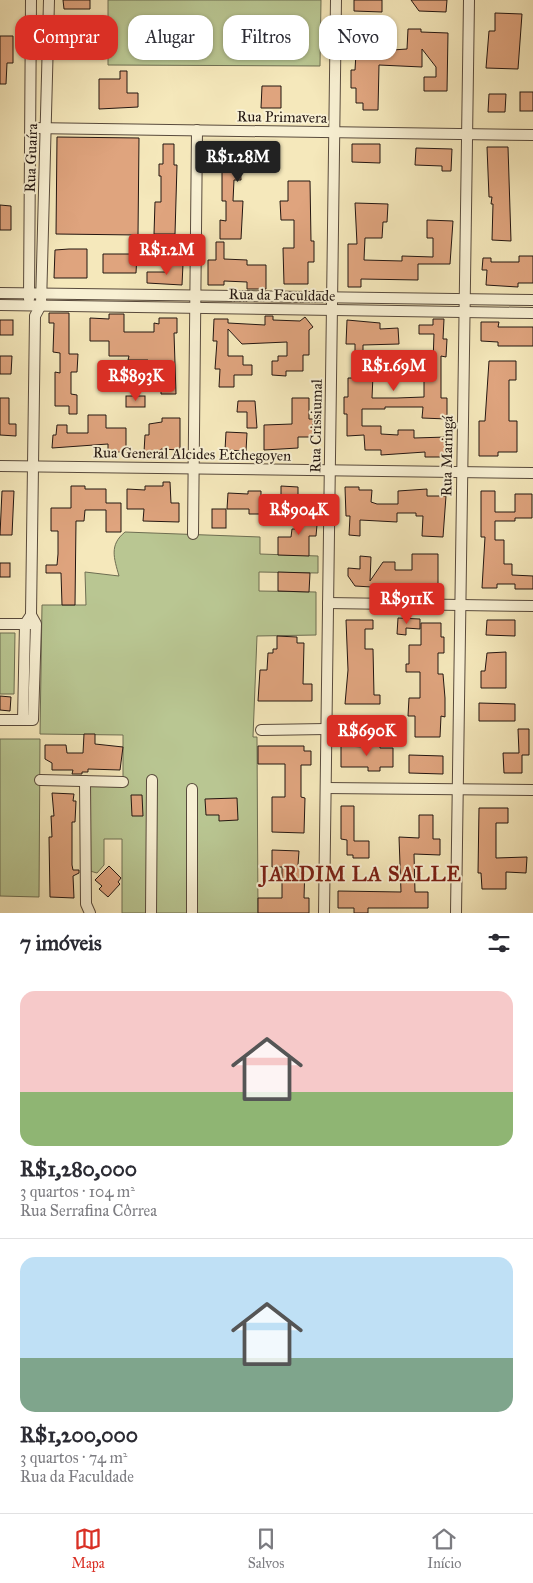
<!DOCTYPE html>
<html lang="pt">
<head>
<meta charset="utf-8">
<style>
	:root { --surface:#fff; --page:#f2f2f3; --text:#2b2b33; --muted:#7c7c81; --line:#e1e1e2; --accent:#d93025 }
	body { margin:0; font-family:"IM FELL Great Primer",serif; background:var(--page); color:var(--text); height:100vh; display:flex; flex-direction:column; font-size:19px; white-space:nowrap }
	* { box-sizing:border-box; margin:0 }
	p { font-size:16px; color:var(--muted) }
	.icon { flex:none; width:28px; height:28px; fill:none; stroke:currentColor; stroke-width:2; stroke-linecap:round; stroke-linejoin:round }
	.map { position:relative; height:913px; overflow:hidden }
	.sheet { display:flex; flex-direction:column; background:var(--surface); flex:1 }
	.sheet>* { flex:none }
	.top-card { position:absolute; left:15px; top:15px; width:504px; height:45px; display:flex; gap:10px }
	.price { position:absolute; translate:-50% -42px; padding:0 11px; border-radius:5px; background:var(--accent); color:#fff; font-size:16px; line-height:32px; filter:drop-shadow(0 1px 2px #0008) }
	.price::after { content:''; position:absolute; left:50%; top:30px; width:15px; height:11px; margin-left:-8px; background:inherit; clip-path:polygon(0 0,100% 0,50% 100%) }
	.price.on { background:#222; color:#fff }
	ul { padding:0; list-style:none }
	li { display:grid; align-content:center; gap:10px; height:265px; padding:0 20px }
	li+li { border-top:1px solid var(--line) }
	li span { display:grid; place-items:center; height:155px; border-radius:15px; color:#555 }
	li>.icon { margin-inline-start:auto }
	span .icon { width:90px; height:90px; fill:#fffc; stroke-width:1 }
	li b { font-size:21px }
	h2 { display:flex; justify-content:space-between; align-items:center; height:60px; padding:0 20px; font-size:21px }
	.tag { padding:0 18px; border-radius:15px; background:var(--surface); box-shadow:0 1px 4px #0004; font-size:18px; line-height:45px }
	.tag.on { background:var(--accent); color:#fff }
	.menu { display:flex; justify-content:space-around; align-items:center; height:70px; border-top:1px solid var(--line); background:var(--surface); font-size:14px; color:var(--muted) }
	.menu a { display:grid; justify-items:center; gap:2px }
	.menu .on { color:var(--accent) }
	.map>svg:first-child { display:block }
	.green { fill:#b9c692; stroke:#6e6e52 }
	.building { fill:#dfa47e; stroke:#231611 }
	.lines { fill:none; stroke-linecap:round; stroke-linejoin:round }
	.minor-casing { stroke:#584a3c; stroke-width:12 }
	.minor { stroke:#f8f0d3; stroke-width:10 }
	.labels { text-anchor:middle; stroke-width:4; stroke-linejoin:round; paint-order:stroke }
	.street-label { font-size:15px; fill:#231611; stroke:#f8f0d3 }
	.district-label { font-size:20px; font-weight:bold; letter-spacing:1px; fill:#7a1f14; stroke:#f8f0d3 }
</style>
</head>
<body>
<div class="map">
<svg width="533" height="913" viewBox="0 0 533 913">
	<rect width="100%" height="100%" fill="#f5e8bb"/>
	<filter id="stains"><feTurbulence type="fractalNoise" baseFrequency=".004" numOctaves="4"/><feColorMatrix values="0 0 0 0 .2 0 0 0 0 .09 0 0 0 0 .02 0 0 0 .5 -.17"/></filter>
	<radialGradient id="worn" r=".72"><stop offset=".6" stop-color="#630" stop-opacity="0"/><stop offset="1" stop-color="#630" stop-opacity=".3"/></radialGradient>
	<g class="green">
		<path d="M108,0h213l-1,66 -212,-1z"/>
		<path d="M125,532l135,5v17l58,2v17l-59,-1v19l57,1v43l-59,1 -4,101h4l1,176h-136v-74h-18v26l-7,8 -7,-2v-85l33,1v-52l-83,-1 2,-129h44l-1,-33 34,4c-5,-18 -10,-31 6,-44z"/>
		<path d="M0,633h15l-1,61h-14z"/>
		<path d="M0,739h40l-1,158 -39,-1z"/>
	</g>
	<g class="building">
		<path d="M63,0h27v9h-26z"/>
		<path d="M354,0h28v12l-28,-1z"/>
		<path d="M411,0h36l-1,12 -27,-1z"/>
		<path d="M495,13l27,1 -4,55 -32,-1 3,-37h6z"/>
		<path d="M356,29h21v22l30,-2 1,-20h13v3l27,1 -1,58h-23v-14h12v-10l-14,-18v18l-43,-2 -1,45h-15v-7h-7v-15h-5v-18h4l1,-17z"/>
		<path d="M0,36h13v27h-6l-1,21h-6z"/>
		<path d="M120,71h7v22h11v14l-39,2v-30h21z"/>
		<path d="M262,86h19v22h-20z"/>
		<rect x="520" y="92" width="13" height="19"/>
		<path d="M489,94h17l-1,18h-17z"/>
		<path d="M57,137l82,1 -1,97 -82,-1z"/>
		<path d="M163,144h11v21h3l-2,69h-21l1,-32h6v-26h-2v-12h4z"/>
		<path d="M218,144h22v6h22v-5h13v23h-13v-8l-22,-1 1,21h-7l-1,21h10l-2,38h-21v-19l6,1v-20h-4v-42l-4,-1z"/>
		<path d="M352,144h28v19l-28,-1z"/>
		<path d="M487,147h21l3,94 -19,-1 1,-36h-2l1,-7h-3z"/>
		<path d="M416,148l36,1 -1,22h-9v-5l-27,-1z"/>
		<path d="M288,181h22l1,60h3v21h-6v22h-24l-1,-36h11v-28h-13l-1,-19h8z"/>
		<path d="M355,203l33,1 -1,18h-4l-1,16h-17l-1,22 38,1v-5l31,1v-19h-6v-18l26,1 -3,43h-32v16l-57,-1v8h-13v-43h9z"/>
		<path d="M0,205l11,1v24h-11z"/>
		<path d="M216,242h8v17l23,1v5h19v24h-19v-7l-23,-1v4h-16v-25h8z"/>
		<path d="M69,249h18v29h-33l1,-28z"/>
		<path d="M103,254h34l-1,19h-33z"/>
		<path d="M519,256h14v27h-15v4l-32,-2 1,-15h-5l1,-12h8v4h28z"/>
		<path d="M166,264h17l-1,21 -35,-2v-11h19z"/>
		<path d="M49,313h20v41h9l-1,18h-6v22l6,1v19h-8v-8h-14v-34l5,1v-20l-7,-1 1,-29h-5z"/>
		<path d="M109,314h15v18h30v-9l5,1v-6h18v15h-3l2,61h-15v-5h-11l-2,-29h-20l1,-4h-20v-15h-19v-23l19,1z"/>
		<path d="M265,316h8v4l27,1 5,-4 8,10 -4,3v25h-6v16h-17v5l-14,-1v-14h6v-5h9v-14l-45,2 -14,-15v27h15v9h9v10h-18v12h-15l1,-18h-5l2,-28h-4l1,-22h14v4l37,2z"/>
		<path d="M433,319h11l-1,20h4l-1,18 -5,-1v42h6v21l-25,-1 1,-11h-38v2h-23v17h19v8l17,1v-5h16v8l33,-1v20h-22v-5l-44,3v-5h-16l-1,-15 -17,1v-22h-3v-17h4v-19h7v-34h-9l1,-24 33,3v6l18,-1 1,16 -36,1v16h16v14h-6l-1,23h25l27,-1v-18h-3v-9h7v-8h5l1,-28h-15v-9h14z"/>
		<rect x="0" y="320" width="13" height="15"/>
		<path d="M481,322h18l-1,5h35v19h-35v-4l-17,-1z"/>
		<path d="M0,356h12l-1,18h-11z"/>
		<path d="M489,361h27v19h-7v41h8v31h-19v4h-19v-35h6z"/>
		<rect x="126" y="396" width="19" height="11"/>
		<path d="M0,398h9v26h7v12l-16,-1z"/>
		<path d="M292,398h17v21h4v18h-15v11l-34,2v-25l28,-1z"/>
		<path d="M238,401h17l2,27h-10v-16h-10z"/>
		<path d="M88,415h18v13h20v24h-18v-8l-56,4 1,-13h3l1,-10h10v8h21z"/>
		<path d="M162,418h18v32l-19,-1v4l-17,-1 1,-17h4v-11l13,-2z"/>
		<path d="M226,432l21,1 -1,18 -21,-1z"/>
		<path d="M163,482h7l1,21h8v19l-36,-1 1,-12h-17v-20l18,1v-4h18z"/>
		<path d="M71,486h14v3h21v14h15v29h-15v-22h-21l-1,11h-8l-1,84h-13l-1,-32h-15v-8h11l1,-11v-23h-7v-23h20z"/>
		<path d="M281,486l17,1v22h-17z"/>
		<path d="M345,487h14v3h13l-1,12 6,2h21v-13l29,-2v7h19l-3,41 -21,-1 1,-20h-7v-3h-19v9l-37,-2v16l-11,-1 1,-19h-4z"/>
		<path d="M2,491h12l-2,44h-12z"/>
		<path d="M248,491h13v23h-12v-5h-22l1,-16 20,1z"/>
		<path d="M481,491h14v21h20v-18h17v24h-17v3h-20v19h9v24h8v11l21,1v13h-18v-5h-18v4h-15l3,-51h-4z"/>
		<rect x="212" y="509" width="14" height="19"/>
		<path d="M295,511h18v14h4l-1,11h-7v20l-31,-1v-18h13l1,-8h3z"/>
		<path d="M412,554h26v37l-83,-5 -7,-10v-8l12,1v-13l11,1 -1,24 13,-19h12v8h17z"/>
		<rect x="0" y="563" width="10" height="14"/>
		<path d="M278,572l32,1 -1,19 -31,-1z"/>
		<path d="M398,618l22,1v10l-14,-1v7l-9,-1z"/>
		<path d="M346,620h27v9h-8v20h8l1,46h6v9h-35l3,-34z"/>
		<path d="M487,620h28v16l-29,-1z"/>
		<path d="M421,623h20v14h3v16h-6v21h5l2,24v19l-4,-1 -1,21h-25v-21h-7l1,-18h11v-26h-14v-8h3v-19h12z"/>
		<path d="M277,636l20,1v6h7l-1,41h9v17h-54l2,-31h7l1,-17h5v-4h4z"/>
		<path d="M506,652v36h-25v-17h4l2,-18z"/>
		<path d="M0,696l11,1 -1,14 -10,-1z"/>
		<path d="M479,703l36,1v17h-36z"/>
		<path d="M518,729h11v26h-7v18h-18l-1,-20h16z"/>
		<path d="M84,734h11v10l28,3 -3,23 -32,-1v3h-6v2h-10l1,-4h-21v-7l-7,-4v-14h21l1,8h16z"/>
		<path d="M368,741h12v7h13v19h-13v4h-12v-4h-27v-21l27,1z"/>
		<path d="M258,746h46v5h7v14h-10v32l4,1 -1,35 -32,-1v-35h13v-33h-27z"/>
		<path d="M409,755l34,1v18l-34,-1z"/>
		<path d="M52,793l22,1 -1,7h3l-1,21h-3v43l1,5h6v3l-6,3 1,22 -24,-1 -1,-60h3l-1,-21h3z"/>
		<path d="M131,795h11l1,21h-11z"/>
		<path d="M237,798l1,22 -19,1v-6h-13l-1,-16z"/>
		<path d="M341,806h13v35h15v17h-16v-3h-6v-15l-6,-1z"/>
		<path d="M479,808h29v15h-12v35l31,-1 -1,16 -20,-1v17h-24l-1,-16h-3z"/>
		<path d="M419,815h14v24h7v16l-26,-1 1,38h13v16h-60v5h-14v-5h-16v-17l63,1 -2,-55 20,1z"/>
		<path d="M272,850l27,1 -1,14h7l-1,33h5v15h-51v-15h24v-31h-10z"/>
		<path d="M109,866l12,12 -3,4 2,2 -12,13 -9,-8 3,-3 -7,-6z"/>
	</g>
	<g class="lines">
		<defs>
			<g id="minor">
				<path d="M31,128l502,7"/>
				<path d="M0,293l533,7"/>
				<path d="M29,299l2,-299"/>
				<path d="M0,305l533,8"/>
				<path d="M0,466l533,7"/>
				<path d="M193,534l4,-404"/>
				<path d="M328,603l205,3"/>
				<path d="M0,624h32"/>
				<path d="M0,720h33l3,-96 -5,-9 4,-299 6,-11 8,-305"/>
				<path d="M23,720l2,-96 6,-9"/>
				<path d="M261,730l65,-1"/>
				<path d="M40,780l83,2"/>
				<path d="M85,781l1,123 4,9"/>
				<path d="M326,788l207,2"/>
				<path d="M151,913l1,-133"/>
				<path d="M192,913v-124"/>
				<path d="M324,913l12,-913"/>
				<path d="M456,913l13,-913"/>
			</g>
		</defs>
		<use href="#minor" class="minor-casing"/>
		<use href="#minor" class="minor"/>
	</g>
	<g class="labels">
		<g class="street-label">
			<text transform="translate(282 117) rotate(1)" y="5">Rua Primavera</text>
			<text transform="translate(31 158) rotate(-88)" y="5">Rua Guaíra</text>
			<text transform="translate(282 295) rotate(1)" y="5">Rua da Faculdade</text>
			<text transform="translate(316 426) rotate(-89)" y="5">Rua Crissiumal</text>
			<text transform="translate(192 454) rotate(1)" y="5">Rua General Alcides Etchegoyen</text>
			<text transform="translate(447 456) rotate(-89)" y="5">Rua Maringá</text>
		</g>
		<g class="district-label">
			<text x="361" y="881">JARDIM LA SALLE</text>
		</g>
	</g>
	<rect width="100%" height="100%" filter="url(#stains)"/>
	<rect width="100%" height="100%" fill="url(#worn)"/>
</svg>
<b class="price on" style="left:238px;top:183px">R$1.28M</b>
<b class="price" style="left:167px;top:276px">R$1.2M</b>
<b class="price" style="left:394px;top:392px">R$1.69M</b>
<b class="price" style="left:136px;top:402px">R$893K</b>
<b class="price" style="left:299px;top:536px">R$904K</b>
<b class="price" style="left:407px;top:625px">R$911K</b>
<b class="price" style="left:367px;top:757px">R$690K</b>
<div class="top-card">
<a class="tag on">Comprar</a>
<a class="tag">Alugar</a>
<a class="tag">Filtros</a>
<a class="tag">Novo</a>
</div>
</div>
<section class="sheet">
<h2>7 imóveis<svg class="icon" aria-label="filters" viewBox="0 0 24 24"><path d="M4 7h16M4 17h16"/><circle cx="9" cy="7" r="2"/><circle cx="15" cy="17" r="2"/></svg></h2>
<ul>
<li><span style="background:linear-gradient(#f6c9c9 65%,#8fb573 0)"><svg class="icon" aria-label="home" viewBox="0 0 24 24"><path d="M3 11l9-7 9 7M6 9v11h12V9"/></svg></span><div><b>R$1,280,000</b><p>3 quartos · 104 m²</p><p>Rua Serrafina Côrrea</p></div></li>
<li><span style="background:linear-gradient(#bfe0f5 65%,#7fa58c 0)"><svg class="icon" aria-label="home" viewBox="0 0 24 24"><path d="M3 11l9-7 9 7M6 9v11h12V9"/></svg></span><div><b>R$1,200,000</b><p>3 quartos · 74 m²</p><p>Rua da Faculdade</p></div></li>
</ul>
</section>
<nav class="menu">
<a class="on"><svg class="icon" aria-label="map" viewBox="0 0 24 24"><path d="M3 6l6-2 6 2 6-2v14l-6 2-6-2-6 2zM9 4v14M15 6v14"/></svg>Mapa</a>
<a><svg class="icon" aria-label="saved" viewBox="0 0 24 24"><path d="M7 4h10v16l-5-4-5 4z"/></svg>Salvos</a>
<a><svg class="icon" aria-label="home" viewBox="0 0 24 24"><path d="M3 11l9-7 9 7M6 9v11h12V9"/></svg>Início</a>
</nav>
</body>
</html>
